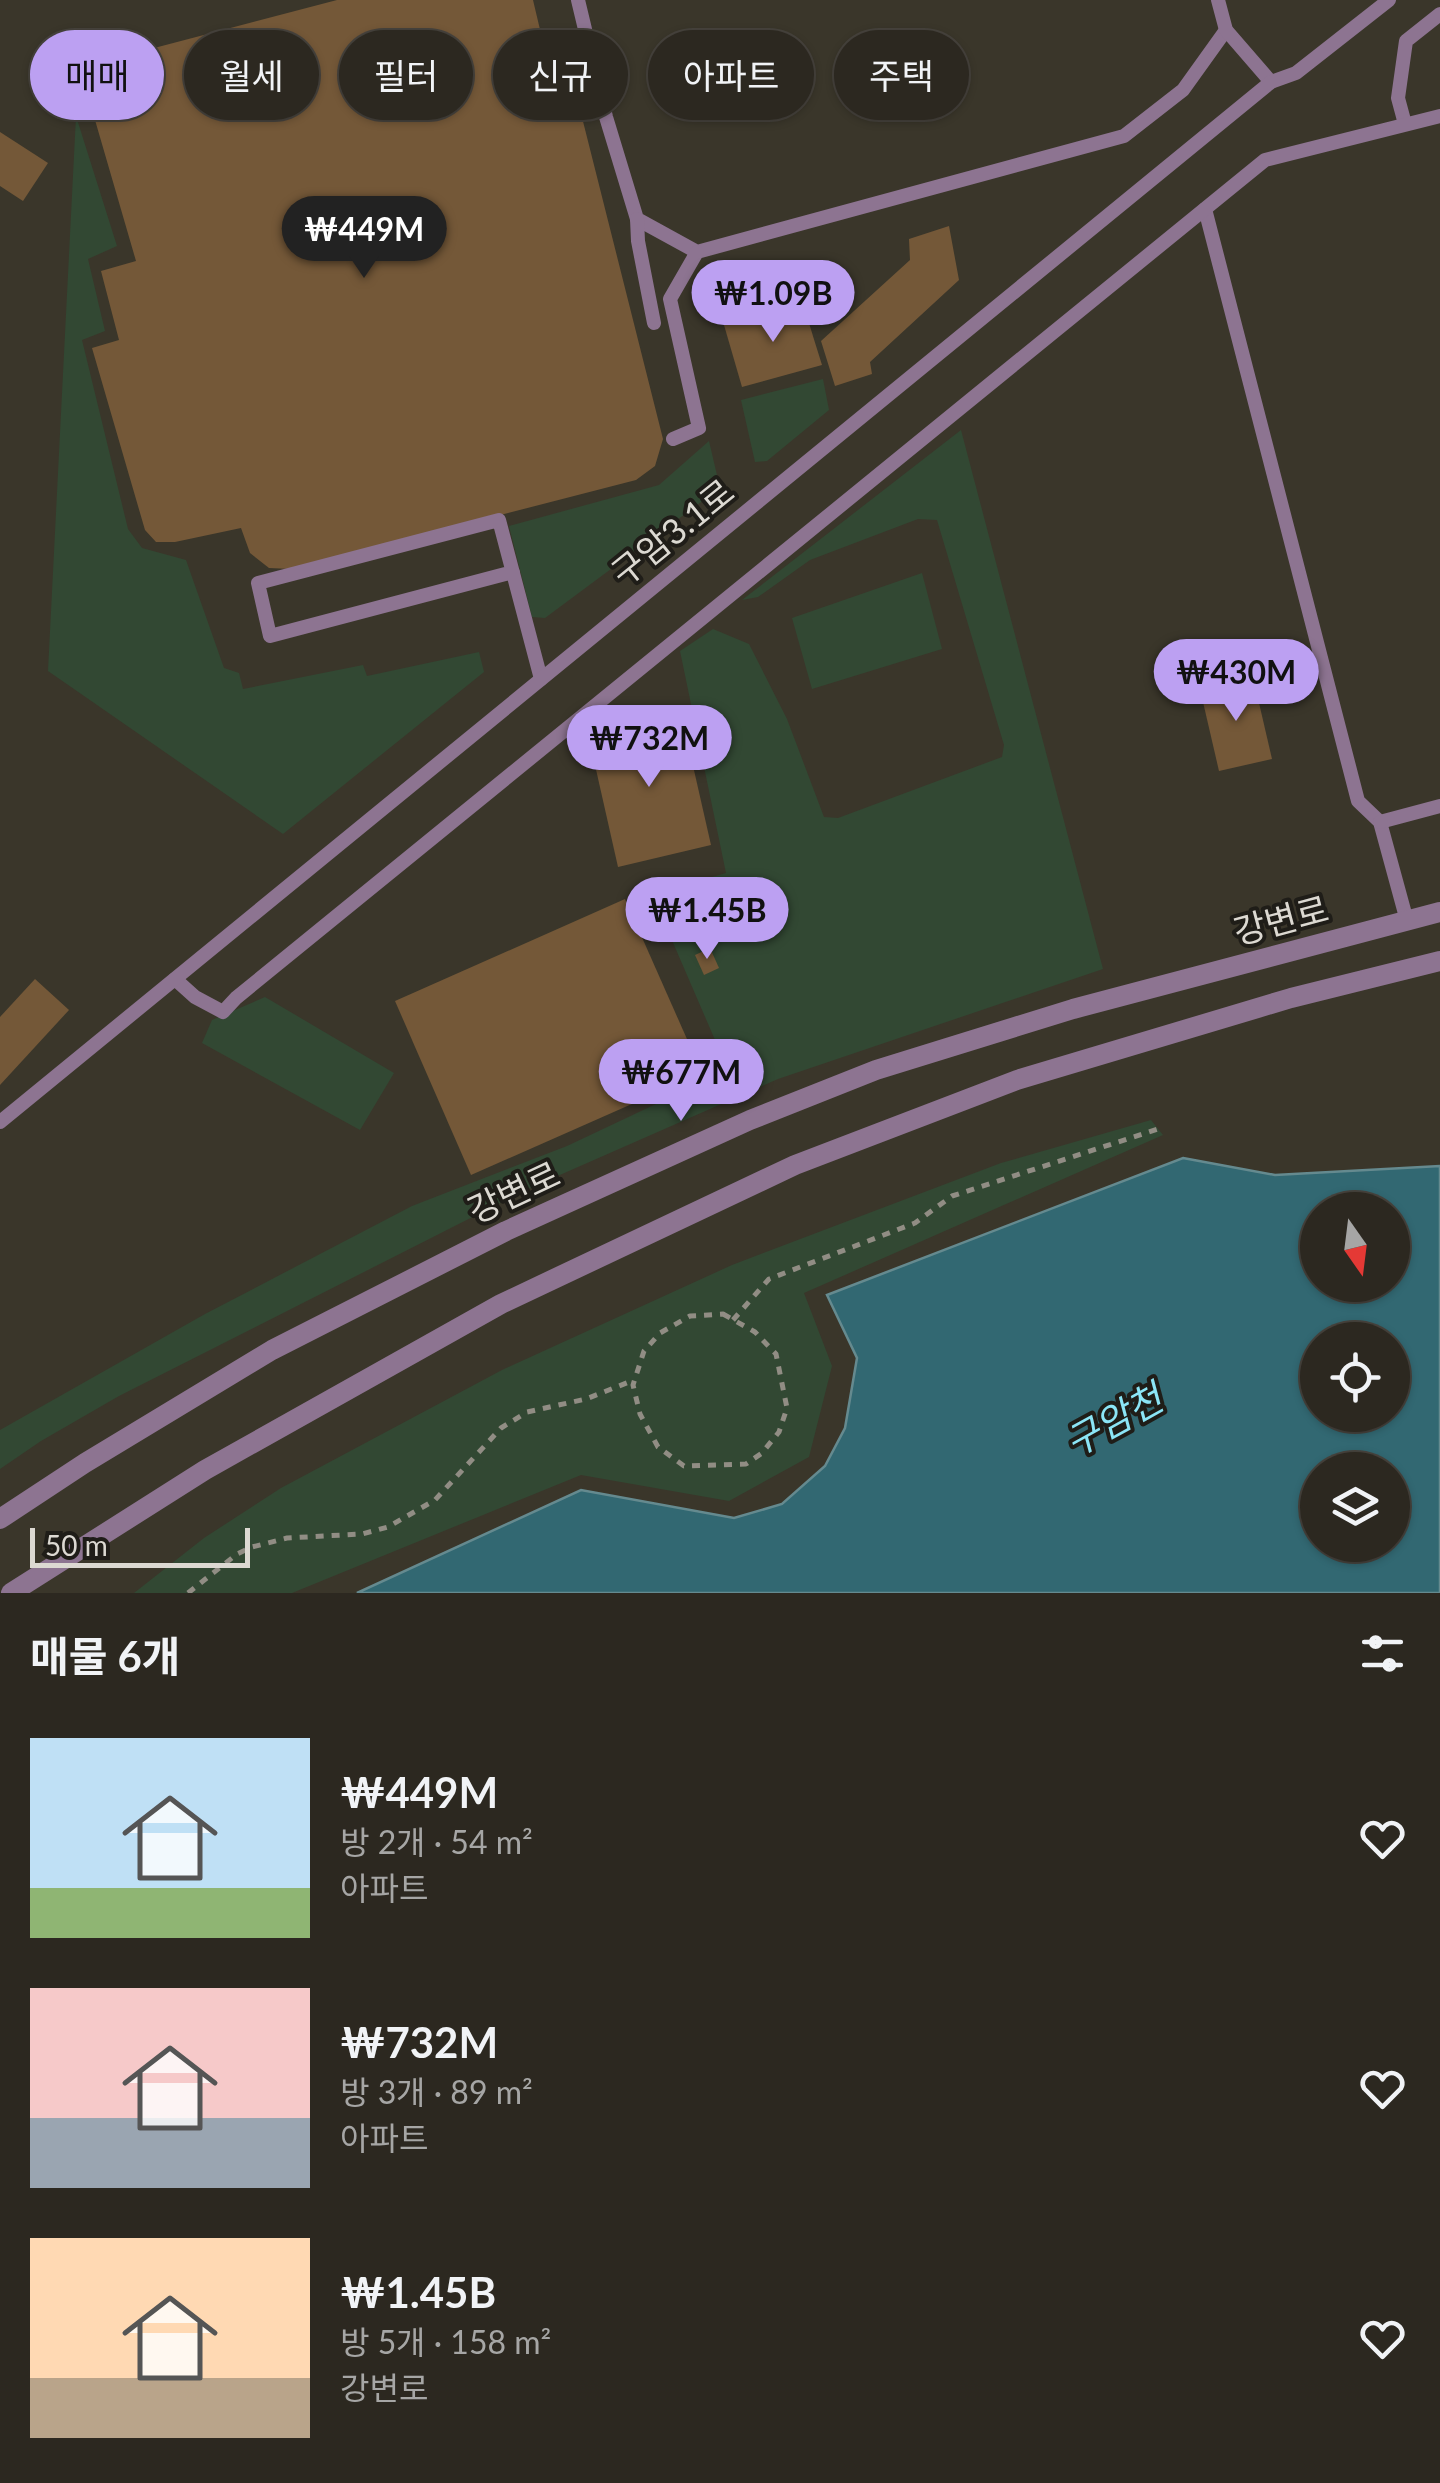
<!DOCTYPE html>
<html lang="ko">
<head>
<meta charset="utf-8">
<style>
	:root { --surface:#2c2820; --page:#38342d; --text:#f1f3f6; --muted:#a6a6a5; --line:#48443e; --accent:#bca0f2 }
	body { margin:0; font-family:Lato,"Noto Sans KR",sans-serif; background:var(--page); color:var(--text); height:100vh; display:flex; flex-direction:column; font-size:38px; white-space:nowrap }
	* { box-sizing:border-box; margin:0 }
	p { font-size:32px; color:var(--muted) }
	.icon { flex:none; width:55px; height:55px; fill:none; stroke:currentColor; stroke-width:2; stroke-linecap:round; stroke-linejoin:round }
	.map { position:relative; height:1593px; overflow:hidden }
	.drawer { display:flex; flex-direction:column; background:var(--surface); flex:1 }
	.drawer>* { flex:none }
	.guide { position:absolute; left:30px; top:30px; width:1380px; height:90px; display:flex; gap:20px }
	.needle { width:65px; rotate:166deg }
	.fabs { position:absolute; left:1300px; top:1192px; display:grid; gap:20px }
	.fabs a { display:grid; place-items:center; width:110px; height:110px; border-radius:50%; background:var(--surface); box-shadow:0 2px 8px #0004,0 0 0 2px var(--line); font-size:50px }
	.scale { position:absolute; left:30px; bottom:25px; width:220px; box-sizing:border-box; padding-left:10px; border:5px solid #dcd9d2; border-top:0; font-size:28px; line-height:35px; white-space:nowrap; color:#dcd9d2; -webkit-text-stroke:8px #1f1d18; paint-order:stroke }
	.price { position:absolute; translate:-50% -85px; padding:0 22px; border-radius:35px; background:var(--accent); color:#111; font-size:32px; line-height:65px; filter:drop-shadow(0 2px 5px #0008) }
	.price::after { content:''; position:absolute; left:50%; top:60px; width:30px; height:22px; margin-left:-15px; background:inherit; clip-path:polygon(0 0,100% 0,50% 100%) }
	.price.current { background:#222; color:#fff }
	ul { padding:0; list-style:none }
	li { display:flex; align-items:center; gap:30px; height:250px; padding:0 30px }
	li span { display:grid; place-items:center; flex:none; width:280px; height:200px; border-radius:0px; color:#555 }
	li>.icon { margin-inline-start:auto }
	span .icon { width:120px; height:120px; fill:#fffc; stroke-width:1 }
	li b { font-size:42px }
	h2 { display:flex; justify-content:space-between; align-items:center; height:120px; padding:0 30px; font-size:42px }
	.tag { padding:0 35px; border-radius:45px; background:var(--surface); box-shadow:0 2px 8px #0004,0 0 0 2px var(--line); font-size:35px; line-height:90px }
	.tag.current { background:var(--accent); color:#111 }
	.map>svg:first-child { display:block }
	.green { fill:#324833 }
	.water { fill:#326872; stroke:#658a8f; stroke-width:2.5; fill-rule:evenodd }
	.building { fill:#745838 }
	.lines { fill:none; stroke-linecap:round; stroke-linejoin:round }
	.path { stroke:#918d84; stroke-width:5; stroke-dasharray:8 8; stroke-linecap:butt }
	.service { stroke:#8d7491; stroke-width:14 }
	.tertiary { stroke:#8d7491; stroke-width:20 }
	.labels { text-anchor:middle; stroke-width:8; stroke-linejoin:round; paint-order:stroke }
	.street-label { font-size:35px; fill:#dcd9d2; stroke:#1f1d18 }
	.water-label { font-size:38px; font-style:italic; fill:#8be5f6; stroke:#1f1d18 }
</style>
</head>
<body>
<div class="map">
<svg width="1440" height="1593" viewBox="0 0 1440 1593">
	<rect width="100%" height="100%" fill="#3a362a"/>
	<g class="green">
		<path d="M76,116l41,130 -29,13 17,72 -23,9 46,189 14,19 44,12 38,108 15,5 4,16 120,-24 4,11 112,-24 5,20 -201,162 -235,-163z"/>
		<path d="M823,379l6,31 -62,51 -12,1 -14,-62z"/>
		<path d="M961,430l142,539 -325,110 -250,110 -409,207 -78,45 -41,28v-39l205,-116 207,-108 155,-60 161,-76 -76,-176 74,-21 -46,-222 33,-22 36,15 38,75 37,98 14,1 164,-61 2,-12 -67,-225 -19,-1 -108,41 -52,37 -16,3z"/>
		<path d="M709,441l11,47 -175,130 -13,-1 -23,-91 150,-41z"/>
		<path d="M922,573l20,76 -130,40 -20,-71z"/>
		<path d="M265,997l129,76 -34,57 -158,-87 10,-23z"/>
		<path d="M1151,1120l12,15 -359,158 28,73 -23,91 -80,44 -148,-26 -289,118h-158l70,-55 77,-50 221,-118 230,-105 269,-102z"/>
	</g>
	<path class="water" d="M1183,1158l92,17 165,-9v427h-1083l224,-103 153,28 48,-14 43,-38 20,-38 12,-70 -30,-63zM1318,1210h74v75h-74zM1318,1340h74v75h-74zM1318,1470h74v75h-74z"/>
	<g class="building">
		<path d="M337,0h196l9,38 19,-4 102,405 -8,27 -19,14 -345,89 -22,-1 -19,-15 -9,-25 -66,14h-19l-11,-12 -53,-182 27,-8 -18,-69 35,-10 -41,-141 11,-37 14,-26z"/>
		<path d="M0,132l48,31 -25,38 -23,-15z"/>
		<path d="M949,226l10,54 -89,82 2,12 -37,12 -14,-45 89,-81 -1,-21z"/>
		<path d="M803,304l19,61 -80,22 -18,-62z"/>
		<path d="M1253,677l19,82 -53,12 -19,-82z"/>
		<path d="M681,713l30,132 -93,22 -30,-133z"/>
		<path d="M625,899l77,174 -231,102 -76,-174z"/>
		<path d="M710,948l9,20 -15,7 -9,-20z"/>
		<path d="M35,979l34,31 -69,75v-68z"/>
	</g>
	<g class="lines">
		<g class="path">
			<path d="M723,1314l32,18 21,22 11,54 -8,24 -17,21 -16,11 -62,2 -26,-19 -18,-33 -7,-29 11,-34 16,-18 30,-17z"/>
			<path d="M733,1320l36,-41 146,-56 37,-27 206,-67"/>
			<path d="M188,1593l49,-39 15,-7 35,-9 75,-4 26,-7 47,-27 66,-72 26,-16 59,-13 48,-19"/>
		</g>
		<g class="service">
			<path d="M578,0l28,117 31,102 60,33 427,-116 59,-46 43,-60"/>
			<path d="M1218,0l8,30 45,52"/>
			<path d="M1405,124l-7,-26 8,-57 34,-27"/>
			<path d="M1205,209l153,592 22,21 27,99"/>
			<path d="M637,219l1,22 16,82"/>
			<path d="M673,439l26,-11 -29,-129 27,-47"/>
			<path d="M513,572l-243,64 -12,-53 241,-63 42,159"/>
			<path d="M1380,822l60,-16"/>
			<path d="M175,979l20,18 28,15 13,-14 1029,-838 175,-44"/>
			<path d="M0,1122l1271,-1040 25,-9 93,-73"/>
		</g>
		<g class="tertiary">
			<path d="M0,1519l85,-56 187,-113 234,-119 244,-111 126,-50 197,-61 367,-97"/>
			<path d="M11,1593l194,-123 296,-166 294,-139 222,-85 274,-82 149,-37"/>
		</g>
	</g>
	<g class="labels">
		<g class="street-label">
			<text transform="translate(673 533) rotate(-39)" y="12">구암3.1로</text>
			<text transform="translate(1281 921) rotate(-15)" y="12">강변로</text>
			<text transform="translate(514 1193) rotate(-25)" y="12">강변로</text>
		</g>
		<g class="water-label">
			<text transform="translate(1114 1421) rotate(-29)" y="13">구암천</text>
		</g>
	</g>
</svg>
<div class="fabs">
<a><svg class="needle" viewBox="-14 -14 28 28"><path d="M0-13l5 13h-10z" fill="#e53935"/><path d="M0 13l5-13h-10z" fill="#a6a6a5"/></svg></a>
<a><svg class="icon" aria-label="locate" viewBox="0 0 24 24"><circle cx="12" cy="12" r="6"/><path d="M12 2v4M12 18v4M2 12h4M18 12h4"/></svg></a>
<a><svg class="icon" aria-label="layers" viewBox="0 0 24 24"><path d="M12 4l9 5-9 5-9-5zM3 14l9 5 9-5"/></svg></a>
</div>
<div class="scale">50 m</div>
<b class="price current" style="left:364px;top:281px">₩449M</b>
<b class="price" style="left:773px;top:345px">₩1.09B</b>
<b class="price" style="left:1236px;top:724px">₩430M</b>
<b class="price" style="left:649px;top:790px">₩732M</b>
<b class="price" style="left:707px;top:962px">₩1.45B</b>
<b class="price" style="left:681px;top:1124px">₩677M</b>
<div class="guide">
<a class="tag current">매매</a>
<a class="tag">월세</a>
<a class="tag">필터</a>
<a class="tag">신규</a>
<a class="tag">아파트</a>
<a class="tag">주택</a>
</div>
</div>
<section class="drawer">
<h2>매물 6개<svg class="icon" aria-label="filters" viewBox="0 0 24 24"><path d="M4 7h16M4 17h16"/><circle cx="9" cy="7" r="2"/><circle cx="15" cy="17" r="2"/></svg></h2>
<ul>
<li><span style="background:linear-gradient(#bfe0f5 75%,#8fb573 0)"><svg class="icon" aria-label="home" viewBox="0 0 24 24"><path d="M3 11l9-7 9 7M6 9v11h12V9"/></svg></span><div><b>₩449M</b><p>방 2개 · 54 m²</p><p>아파트</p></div><svg class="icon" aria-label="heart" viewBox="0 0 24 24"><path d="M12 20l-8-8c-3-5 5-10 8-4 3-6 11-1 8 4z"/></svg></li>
<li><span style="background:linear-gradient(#f6c9c9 65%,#9aa5b1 0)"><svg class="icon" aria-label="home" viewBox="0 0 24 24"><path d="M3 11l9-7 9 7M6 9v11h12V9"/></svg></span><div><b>₩732M</b><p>방 3개 · 89 m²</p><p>아파트</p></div><svg class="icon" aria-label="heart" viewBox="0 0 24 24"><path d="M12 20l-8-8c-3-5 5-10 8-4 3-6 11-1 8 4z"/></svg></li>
<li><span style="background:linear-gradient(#ffd9b3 70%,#b9a48a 0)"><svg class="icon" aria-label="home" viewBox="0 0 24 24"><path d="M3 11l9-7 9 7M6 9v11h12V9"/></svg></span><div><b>₩1.45B</b><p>방 5개 · 158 m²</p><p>강변로</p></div><svg class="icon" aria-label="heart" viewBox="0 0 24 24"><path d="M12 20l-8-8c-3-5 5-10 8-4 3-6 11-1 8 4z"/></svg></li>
</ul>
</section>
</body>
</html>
